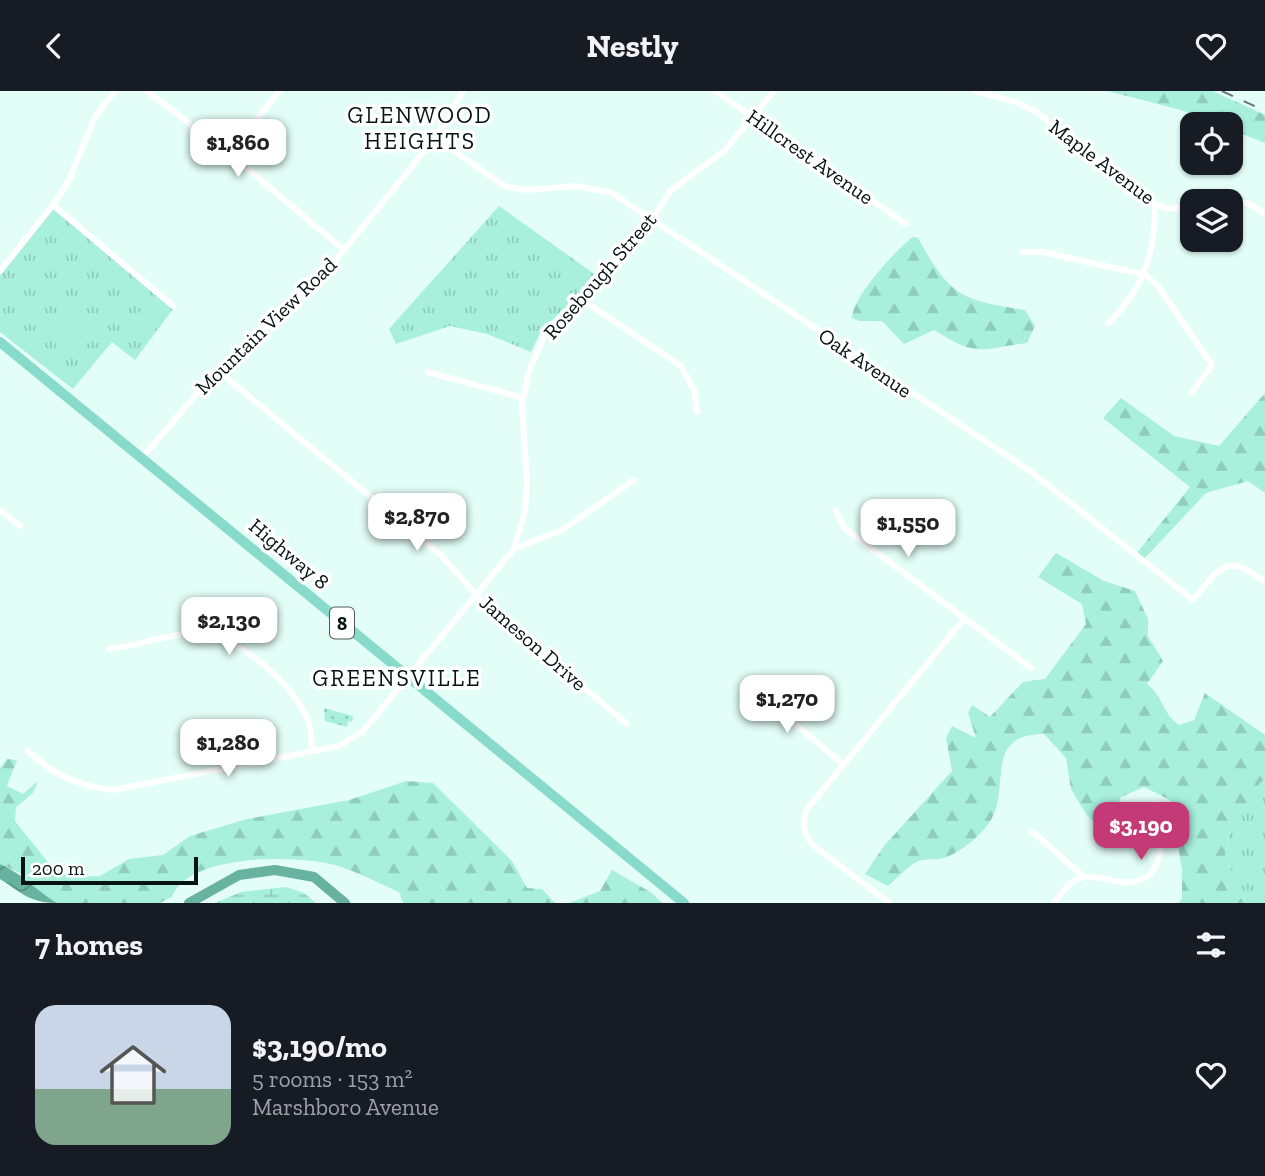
<!DOCTYPE html>
<html lang="en">
<head>
<meta charset="utf-8">
<style>
	:root { --surface:#171b24; --page:#242831; --text:#f1f3f6; --muted:#9ea1a6; --line:#363941; --accent:#c33a77 }
	body { margin:0; font-family:"Zilla Slab",serif; background:var(--page); color:var(--text); height:100vh; display:flex; flex-direction:column; font-size:26px; white-space:nowrap }
	* { box-sizing:border-box; margin:0 }
	p { font-size:23px; color:var(--muted) }
	.icon { flex:none; width:38px; height:38px; fill:none; stroke:currentColor; stroke-width:2; stroke-linecap:round; stroke-linejoin:round }
	.map { position:relative; height:812px; overflow:hidden }
	.details { display:flex; flex-direction:column; background:var(--surface); flex:1 }
	.details>* { flex:none }
	.buttons { position:absolute; left:1180px; top:21px; display:grid; gap:14px }
	.buttons a { display:grid; place-items:center; width:63px; height:63px; border-radius:14px; background:var(--surface); box-shadow:0 2px 5px #0004; font-size:35px }
	.scale { position:absolute; left:21px; bottom:18px; width:177px; box-sizing:border-box; padding-left:7px; border:4px solid #041410; border-top:0; font-size:19px; line-height:24px; white-space:nowrap; color:#041410; -webkit-text-stroke:5px #fff; paint-order:stroke }
	.price { position:absolute; translate:-50% -60px; padding:0 16px; border-radius:14px; background:#fff; color:#222; font-size:23px; line-height:46px; filter:drop-shadow(0 2px 4px #0008) }
	.price::after { content:''; position:absolute; left:50%; top:42px; width:21px; height:16px; margin-left:-10px; background:inherit; clip-path:polygon(0 0,100% 0,50% 100%) }
	.price.active { background:var(--accent); color:#fff }
	ul { padding:0; list-style:none }
	li { display:flex; align-items:center; gap:21px; height:175px; padding:0 35px }
	li+li { border-top:2px solid var(--line) }
	li span { display:grid; place-items:center; flex:none; width:196px; height:140px; border-radius:21px; color:#555 }
	li>.icon { margin-inline-start:auto }
	span .icon { width:84px; height:84px; fill:#fffc; stroke-width:1 }
	li b { font-size:30px }
	h2 { display:flex; justify-content:space-between; align-items:center; height:84px; padding:0 35px; font-size:30px }
	header { display:flex; justify-content:space-between; align-items:center; height:91px; padding:0 35px; background:var(--surface); font-size:32px; font-weight:700 }
	.map>svg:first-child { display:block }
	.grass { fill:url(#grass-tufts) }
	.forest { fill:url(#forest-firs) }
	.wetland { fill:url(#wetland-marsh) }
	.garden { fill:url(#garden-dots) }
	.pitch { fill:#a8efdc }
	.water { fill:url(#water-waves) }
	.lines { fill:none; stroke-linecap:round; stroke-linejoin:round }
	.river { stroke:#67b3a0; stroke-width:10 }
	.street { stroke:#fff; stroke-width:6 }
	.primary { stroke:#88dbca; stroke-width:10 }
	.rail { stroke:#637772; stroke-width:2; stroke-dasharray:12 12; stroke-linecap:butt }
	.labels { text-anchor:middle; stroke-width:7; stroke-linejoin:round; paint-order:stroke }
	.shield { fill:#fff; stroke:#4f5a58; stroke-width:2 }
	.shield-label { font-size:19px; font-weight:bold; fill:#041410 }
	.street-label { font-size:21px; fill:#041410; stroke:#fff }
	.neighbourhood-label { font-size:23px; letter-spacing:2px; fill:#041410; stroke:#fff }
</style>
</head>
<body>
<header><svg class="icon" aria-label="back" viewBox="0 0 24 24"><path d="M15 5l-7 7 7 7"/></svg>Nestly<svg class="icon" aria-label="heart" viewBox="0 0 24 24"><path d="M12 20l-8-8c-3-5 5-10 8-4 3-6 11-1 8 4z"/></svg></header>
<div class="map">
<svg width="1265" height="812" viewBox="0 0 1265 812">
	<defs>
		<pattern id="grass-tufts" width="24" height="20" patternUnits="userSpaceOnUse" patternTransform="scale(1.75)"><rect width="24" height="20" fill="#a8efdc"/><path d="M3 7l-1-3M5 7V3M7 7l1-3M15 17l-1-3M17 17v-4M19 17l1-3" fill="none" stroke="#8fccbc"/></pattern>
		<pattern id="forest-firs" width="22" height="20" patternUnits="userSpaceOnUse" patternTransform="scale(1.75)"><rect width="22" height="20" fill="#a8efdc"/><path d="M5 1l3.5 6h-7zM16 11l3.5 6h-7z" fill="#8fccbc"/></pattern>
		<pattern id="wetland-marsh" width="20" height="14" patternUnits="userSpaceOnUse" patternTransform="scale(1.75)"><rect width="20" height="14" fill="#a8efdc"/><path d="M1 5h8M5 5V1M11 12h8M15 12V8" fill="none" stroke="#8fccbc"/></pattern>
		<pattern id="garden-dots" width="8" height="8" patternUnits="userSpaceOnUse" patternTransform="scale(1.75)"><rect width="8" height="8" fill="#a8efdc"/><path d="M2 2h.1M6 6h.1" fill="none" stroke="#8fccbc" stroke-width="1.8" stroke-linecap="round"/></pattern>
		<pattern id="water-waves" width="16" height="10" patternUnits="userSpaceOnUse" patternTransform="scale(1.75)"><rect width="16" height="10" fill="#67b3a0"/><path d="M0 5q4-4 8 0t8 0" fill="none" stroke="#539081"/></pattern>
	</defs>
	<rect width="100%" height="100%" fill="#e3fef7"/>
	<g class="grass">
		<path d="M499,115l98,70 -56,55 -10,21 -44,-18 -37,-8 -54,18 -7,-15z"/>
		<path d="M53,118l120,100 -38,51 -23,-18 -39,47 -73,-57v-57z"/>
		<path d="M1265,690v122h-21l-19,-48 6,-28 29,-44z"/>
	</g>
	<g class="forest">
		<path d="M1107,0h106l52,24v28l-35,-14v-5h-13l-36,-14z"/>
		<path d="M913,146l5,1c32,58 42,62 107,72l10,16 -8,17c-49,6 -48,15 -93,-13l-30,14 -22,-23h-23l-7,-3c1,-22 44,-68 61,-81z"/>
		<path d="M1265,302v100l-17,-12 -42,12 -62,66 -8,-5 54,-67 -87,-69 18,-20 53,38 45,10z"/>
		<path d="M1056,462l48,28 31,10 13,28v17l15,25 -16,23c17,13 14,28 32,41l15,-5 11,-27 60,42v45l-5,3 -29,44 -6,28 19,48h-66l4,-4v-30l-12,-69 -26,-13 -23,10 -9,22 10,17 -13,2 -23,-24 -15,-25 -5,-31 -22,-24c-60,0 -34,50 -52,84 -7,15 -37,40 -54,41 -9,1 -16,-1 -25,5 -9,6 -17,15 -25,22l-23,-12 19,-28 68,-75 -6,-33 6,-12 24,12 -8,-25 4,-8 18,12 33,-35 22,-3 41,-55 -4,-20 -44,-27z"/>
		<path d="M7,668l10,1 -10,26 16,8 15,-13 -5,12 -17,14 -1,14 32,40 22,16 31,-1 29,-17 34,-4 27,-19 57,-17 102,-19 57,-19 27,2 79,78 15,27 15,1 13,14h-152l-4,-11c-20,-9 -40,-19 -60,-26 -37,-12 -153,-13 -167,31l-12,6h-103l-26,-15 -7,-13 -24,-11v-96z"/>
		<path d="M612,779l40,23 10,10h-93l31,-12z"/>
	</g>
	<path class="wetland" d="M286,796l18,6 12,10h-101l26,-11z"/>
	<path class="garden" d="M324,617l29,8 -1,6 -4,-1 -1,6 -22,-6z"/>
	<g class="pitch">
		<path d="M149,211l16,13 -11,16 -16,-6c-4,-11 3,-16 11,-23z"/>
		<path d="M70,225c14,3 25,13 17,28l-17,5 -9,-7 1,-20z"/>
	</g>
	<path class="water" d="M0,773c24,11 34,25 57,39 -28,0 -36,-11 -57,-24z"/>
	<g class="lines">
		<path class="river" d="M189,812l50,-28 36,-5 39,7 31,26"/>
		<g class="street">
			<path d="M147,0l83,63 114,96"/>
			<path d="M715,0l191,133"/>
			<path d="M975,0l41,11 19,9 120,93 11,5 26,-3"/>
			<path d="M435,47l71,49 21,3 49,-4 36,7 418,278 163,129c27,-32 33,-49 72,-18"/>
			<path d="M230,63l49,-63"/>
			<path d="M1230,111l18,1 17,11"/>
			<path d="M53,114l120,101"/>
			<path d="M1022,161h21l102,23 12,10 55,80 -20,27"/>
			<path d="M0,180l53,-66 16,-25 26,-63 20,-26"/>
			<path d="M581,208l100,67 13,24 3,22"/>
			<path d="M1108,232c35,-33 48,-71 47,-119"/>
			<path d="M217,279l224,185 42,48 144,121"/>
			<path d="M428,281l95,26"/>
			<path d="M142,367l75,-88 93,-81 20,-22 105,-129 28,-47"/>
			<path d="M0,419l20,16"/>
			<path d="M836,419l8,18 187,140"/>
			<path d="M514,458l48,-19 72,-50"/>
			<path d="M109,558c30,-3 60,-16 91,-16 36,0 100,57 109,91 3,8 2,18 3,27"/>
			<path d="M748,593l96,81"/>
			<path d="M28,660c26,24 49,35 85,39l226,-44 24,-15 151,-182 11,-39 2,-27 -5,-79 7,-32 15,-36 79,-81 30,-36 17,-28 54,-40 50,-60"/>
			<path d="M1033,741l51,45"/>
			<path d="M889,812l-75,-57c-10,-12 -13,-21 -7,-37l157,-190"/>
			<path d="M1054,812c6,-8 14,-20 23,-24 16,-7 36,5 54,3 38,-4 32,-53 23,-78"/>
		</g>
		<path class="primary" d="M0,251l684,561"/>
		<path class="rail" d="M1222,0l43,20"/>
	</g>
	<g class="labels">
		<rect class="shield" x="330" y="516.5" width="24" height="31" rx="5"/>
		<g class="shield-label">
			<text x="342" y="539">8</text>
		</g>
		<g class="street-label">
			<text transform="translate(810 66) rotate(35)" y="7">Hillcrest Avenue</text>
			<text transform="translate(1102 71) rotate(37)" y="7">Maple Avenue</text>
			<text transform="translate(600 185) rotate(-49)" y="7">Rosebough Street</text>
			<text transform="translate(266 235) rotate(-44)" y="7">Mountain View Road</text>
			<text transform="translate(865 272) rotate(34)" y="7">Oak Avenue</text>
			<text transform="translate(289 463) rotate(40)" y="7">Highway 8</text>
			<text transform="translate(533 552) rotate(41)" y="7">Jameson Drive</text>
		</g>
		<g class="neighbourhood-label">
			<text x="420" y="32">GLENWOOD<tspan x="420" dy="26">HEIGHTS</tspan></text>
			<text x="397" y="595">GREENSVILLE</text>
		</g>
	</g>
</svg>
<div class="buttons">
<a><svg class="icon" aria-label="locate" viewBox="0 0 24 24"><circle cx="12" cy="12" r="6"/><path d="M12 2v4M12 18v4M2 12h4M18 12h4"/></svg></a>
<a><svg class="icon" aria-label="layers" viewBox="0 0 24 24"><path d="M12 4l9 5-9 5-9-5zM3 14l9 5 9-5"/></svg></a>
</div>
<div class="scale">200 m</div>
<b class="price" style="left:238px;top:88px">$1,860</b>
<b class="price" style="left:417px;top:462px">$2,870</b>
<b class="price" style="left:908px;top:468px">$1,550</b>
<b class="price" style="left:229px;top:566px">$2,130</b>
<b class="price" style="left:787px;top:644px">$1,270</b>
<b class="price" style="left:228px;top:688px">$1,280</b>
<b class="price active" style="left:1141px;top:771px">$3,190</b>
</div>
<section class="details">
<h2>7 homes<svg class="icon" aria-label="filters" viewBox="0 0 24 24"><path d="M4 7h16M4 17h16"/><circle cx="9" cy="7" r="2"/><circle cx="15" cy="17" r="2"/></svg></h2>
<ul>
<li><span style="background:linear-gradient(#c9d6e8 60%,#7fa58c 0)"><svg class="icon" aria-label="home" viewBox="0 0 24 24"><path d="M3 11l9-7 9 7M6 9v11h12V9"/></svg></span><div><b>$3,190/mo</b><p>5 rooms · 153 m²</p><p>Marshboro Avenue</p></div><svg class="icon" aria-label="heart" viewBox="0 0 24 24"><path d="M12 20l-8-8c-3-5 5-10 8-4 3-6 11-1 8 4z"/></svg></li>
</ul>
</section>
</body>
</html>
